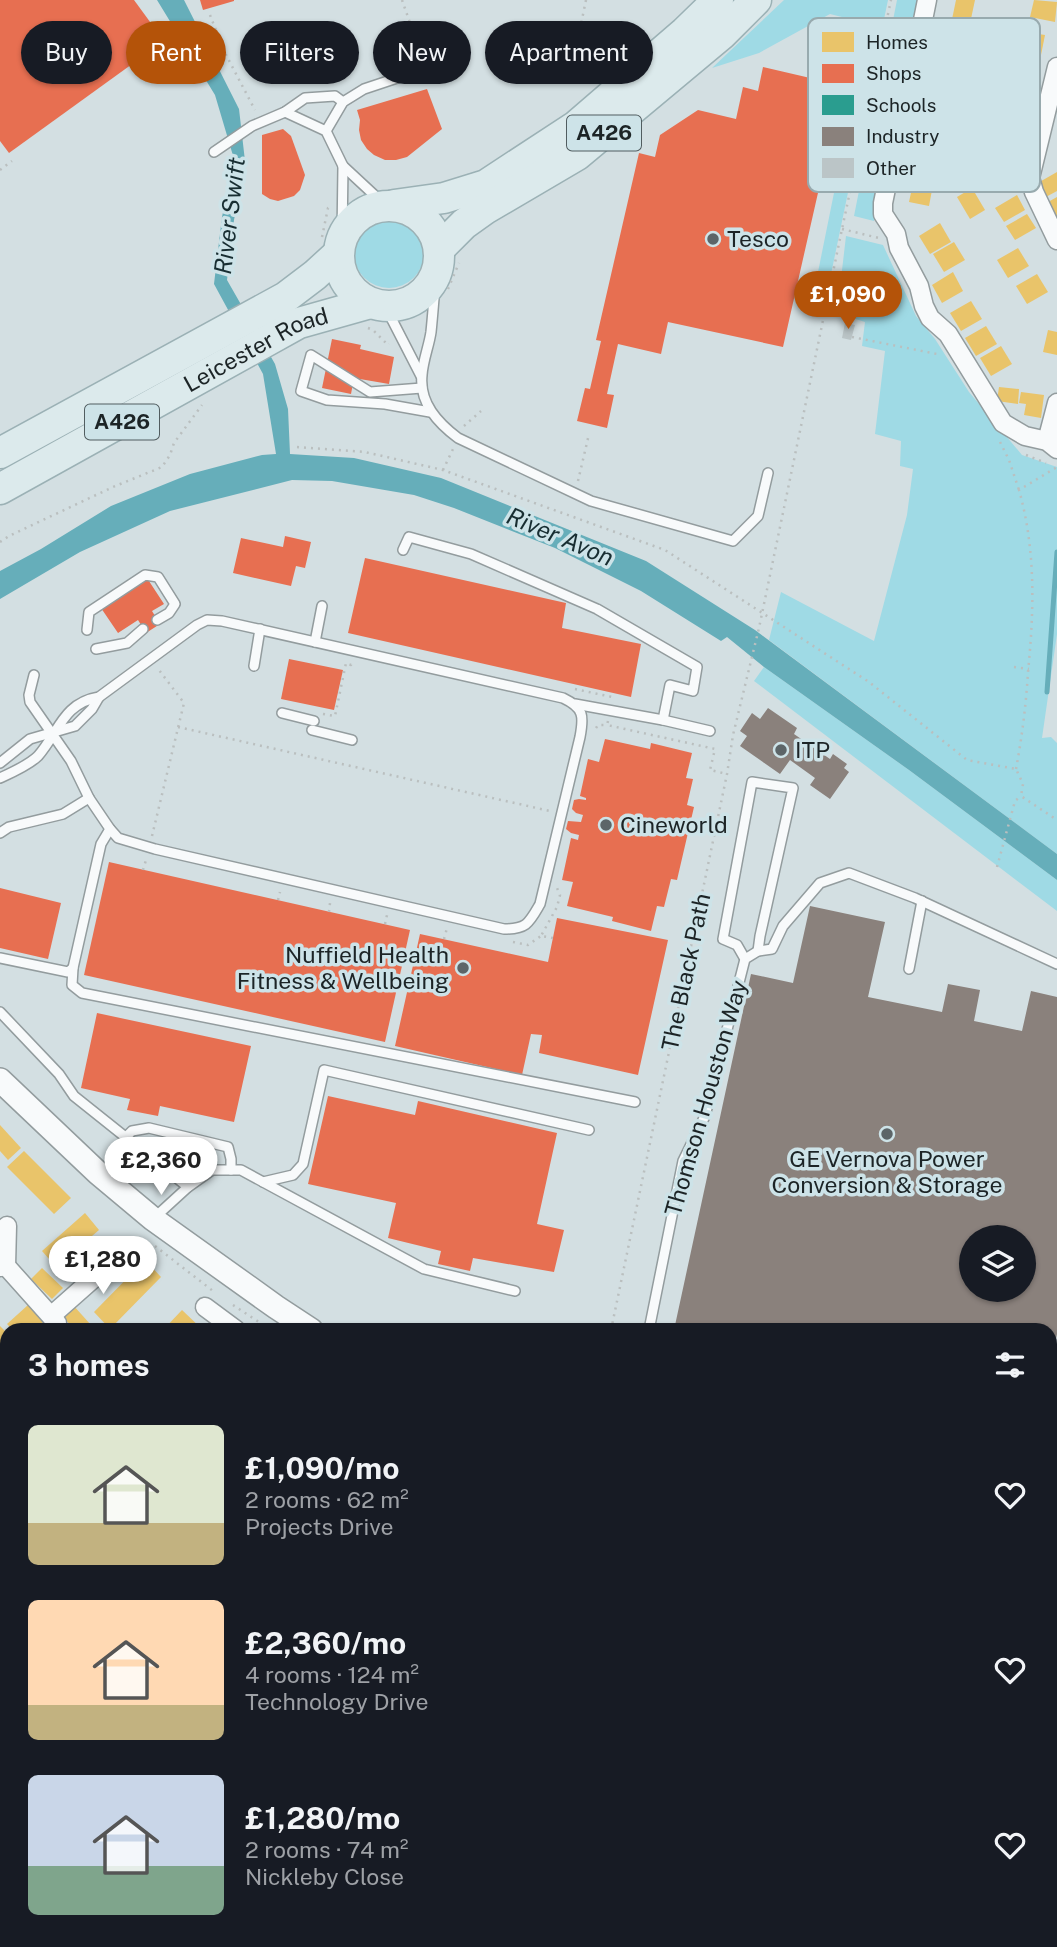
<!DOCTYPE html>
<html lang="en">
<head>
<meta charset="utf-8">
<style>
	:root { --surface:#171b24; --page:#20242c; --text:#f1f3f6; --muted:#9ea1a6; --accent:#b45309 }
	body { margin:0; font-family:"Public Sans",sans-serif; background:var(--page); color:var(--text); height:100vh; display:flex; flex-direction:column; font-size:26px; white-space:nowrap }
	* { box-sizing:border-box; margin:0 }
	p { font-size:23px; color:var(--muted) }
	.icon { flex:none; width:38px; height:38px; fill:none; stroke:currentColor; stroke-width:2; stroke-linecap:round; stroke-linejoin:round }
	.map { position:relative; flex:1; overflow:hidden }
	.details { position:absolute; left:0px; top:1323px; width:1057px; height:625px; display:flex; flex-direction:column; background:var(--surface); border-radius:21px 21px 0 0; box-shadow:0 2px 5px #0004 }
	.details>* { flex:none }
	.banner { position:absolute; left:21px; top:21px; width:700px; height:63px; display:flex; gap:14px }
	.controls { position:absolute; left:959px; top:1225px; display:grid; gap:14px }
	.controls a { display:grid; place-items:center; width:77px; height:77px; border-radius:50%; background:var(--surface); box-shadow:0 2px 5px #0004; font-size:35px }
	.price { position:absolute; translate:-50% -60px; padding:0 16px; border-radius:24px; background:#fff; color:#222; font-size:23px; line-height:46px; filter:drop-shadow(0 2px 4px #0008) }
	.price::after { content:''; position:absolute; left:50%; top:42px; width:21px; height:16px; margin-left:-10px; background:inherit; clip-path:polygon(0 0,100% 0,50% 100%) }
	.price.active { background:var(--accent); color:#fff }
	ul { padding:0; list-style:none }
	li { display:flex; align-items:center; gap:21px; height:175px; padding:0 28px }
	li span { display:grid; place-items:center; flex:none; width:196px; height:140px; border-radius:10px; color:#555 }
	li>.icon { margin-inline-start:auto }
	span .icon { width:84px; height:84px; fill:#fffc; stroke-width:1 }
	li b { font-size:30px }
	h2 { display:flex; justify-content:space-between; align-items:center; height:84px; padding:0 28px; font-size:30px }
	.pill { padding:0 24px; border-radius:32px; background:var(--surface); box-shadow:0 2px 5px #0004; font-size:24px; line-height:63px }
	.pill.active { background:var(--accent); color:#fff }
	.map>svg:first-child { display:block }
	.green { fill:#9fdae5 }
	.water { fill:#66aeba }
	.homes { fill:#e9c46a }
	.shops { fill:#e76f51 }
	.schools { fill:#2a9d8f }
	.industry { fill:#8a817c; fill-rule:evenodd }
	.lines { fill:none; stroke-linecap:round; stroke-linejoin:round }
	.stream { stroke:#66aeba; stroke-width:5 }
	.building { fill:#bbc5c7 }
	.service-casing { stroke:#939c9e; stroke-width:12 }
	.minor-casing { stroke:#939c9e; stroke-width:21 }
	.tertiary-casing { stroke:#939c9e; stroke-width:26 }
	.trunk-casing { stroke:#9bb1b5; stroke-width:33 }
	.path { stroke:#babfbf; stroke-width:2.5; stroke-dasharray:2 5; stroke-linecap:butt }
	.service { stroke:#f8fafb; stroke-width:9 }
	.minor { stroke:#f8fafb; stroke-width:18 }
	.tertiary { stroke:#f8fafb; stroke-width:23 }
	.trunk { stroke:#dceaec; stroke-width:30 }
	.poi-dot { fill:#5c6568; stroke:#cde3e8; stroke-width:2.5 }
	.labels { text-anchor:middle; stroke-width:7; stroke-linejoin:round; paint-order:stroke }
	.shield { fill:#cde3e8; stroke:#515d60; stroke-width:2 }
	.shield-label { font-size:21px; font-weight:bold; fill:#1c2426 }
	.poi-label { font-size:23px; fill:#1c2426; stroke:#cde3e8; text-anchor:start }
	.street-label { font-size:23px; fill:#1c2426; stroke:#cde3e8 }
	.water-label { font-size:24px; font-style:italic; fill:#182e32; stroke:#cde3e8 }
	.key { fill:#cde3e8; stroke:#98aaae; stroke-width:2 }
	.key-label { font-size:19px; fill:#1c2426 }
</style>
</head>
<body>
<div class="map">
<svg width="1057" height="1947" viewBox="0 0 1057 1947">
	<rect width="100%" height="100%" fill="#d3dfe2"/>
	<g class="green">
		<path d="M784,0h104l-58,279 -13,-2 37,-183 -5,-24 9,-49 -28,-7 -71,39 -47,15z"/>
		<path d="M897,0h23l-21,52 6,23 -20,42 1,32 -11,37 -1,35 -20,-5z"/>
		<circle cx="389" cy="253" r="35"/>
		<path d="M846,236l37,9 33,71 19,23 34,53 53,63 35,12v167l-15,104 9,-1 6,6v111l-288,-214 12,-48 93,49 33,-126 6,-46 -13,-3 1,-25 -26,-7 10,-83 -23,-5 3,-24 -28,-9z"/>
		<path d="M764,667l145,103 148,110v31l-303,-230z"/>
		<path d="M1057,1416v185l-7,9v-166z"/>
		<path d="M0,1694l7,7v160l-7,-7z"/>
		<path d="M491,1941h93l-2,6h-92z"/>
		<path d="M603,1941h243l-2,6h-242z"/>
	</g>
	<path class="water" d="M157,0h27l55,109 6,52 -11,59 -7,60 48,84 13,45 2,45 64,4 87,20 205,83 109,69 302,224v26l-148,-110 -145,-103 -37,-30 -6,4 -80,-50 -86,-43 -101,-40 -40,-13 -82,-14 -40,-1 -122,31 -90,41 -80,47v-28l41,-22 70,-43 79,-32 72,-19 14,-1 -13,-80 -49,-90 8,-67 12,-58 -19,-64z"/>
	<g class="homes">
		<path d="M956,0h19l-7,33 -18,-4z"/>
		<path d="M1034,0l23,2 -2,20 -25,-5z"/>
		<path d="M1026,32l19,3 -4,20 -19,-4z"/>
		<path d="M917,165l19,4 -7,37 -20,-4z"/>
		<path d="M1057,172v19l-13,7 -8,-14z"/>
		<path d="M972,188l13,22 -15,9 -13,-22z"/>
		<path d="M1017,195l8,15 -21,12 -9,-14z"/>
		<path d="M1057,197v21l-9,-16z"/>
		<path d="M1027,214l9,14 -21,12 -9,-14z"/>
		<path d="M940,223l11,19 -21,12 -11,-18z"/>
		<path d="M954,242l11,18 -21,12 -11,-18z"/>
		<path d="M1018,248l11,18 -21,12 -11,-18z"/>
		<path d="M953,272l10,19 -21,12 -10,-18z"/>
		<path d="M1037,274l11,18 -21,12 -11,-18z"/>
		<path d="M971,301l11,18 -21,12 -11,-18z"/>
		<path d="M986,326l11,18 -21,12 -11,-18z"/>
		<path d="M1048,330l9,2v23l-14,-3z"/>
		<path d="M1001,346l11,18 -21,12 -11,-18z"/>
		<path d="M999,387l20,2 -1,15 -21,-3z"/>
		<path d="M1021,392l23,3 -3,23 -17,-3 2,-11 -7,-1z"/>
		<path d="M0,1125l21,23 -13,12 -8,-9z"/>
		<path d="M24,1151l47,47 -17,16 -47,-47z"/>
		<path d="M85,1213l14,17 -43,37 -14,-16z"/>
		<path d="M145,1260l16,17 -51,52 -16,-17z"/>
		<path d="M42,1268l21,20 -11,11 -21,-20z"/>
		<path d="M28,1305l15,17 -9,8h-21l-6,-6z"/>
		<path d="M73,1305l18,20 -5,5h-11l-13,-14z"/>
		<path d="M182,1310l21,20h-40z"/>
		<path d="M0,1326l7,7v11l-7,6z"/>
		<path d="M0,1395l7,8v10l-6,5z"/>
		<path d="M0,1506l7,8v12l-7,6z"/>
		<path d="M3,1572l4,4v22l-7,-7v-16z"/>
		<path d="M1050,1612l7,4v19l-2,-1 -5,8z"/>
		<path d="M423,1941h22l-2,6z"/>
	</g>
	<g class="shops">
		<path d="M0,0h134l30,41 -155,112 -9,-12z"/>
		<path d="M200,0h34v1l-31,9z"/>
		<path d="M763,67l73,17 -12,55 6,1 -47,207 -115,-25 -7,32 -43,-10 -11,50 7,1 -7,33 -30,-7 8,-33 5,1 11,-48 -5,-1 43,-187 16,4 5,-22 38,-25 38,9 7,-32 15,4z"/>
		<path d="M427,89l15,40 -35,28 -11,3h-11l-11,-5 -7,-6 -6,-9 -2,-10 1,-10 -3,-10z"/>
		<path d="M283,129l8,7 14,39 -5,15 -6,6 -16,5 -8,-2 -8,-5v-59z"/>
		<path d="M332,339l29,6 -1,4 34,8 -5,27 -35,-6 -3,16 -29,-6z"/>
		<path d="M285,536l26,6 -6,26 -9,-2 -5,20 -58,-13 8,-35 42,9z"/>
		<path d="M365,558l201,45 -4,25 79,16 -10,53 -283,-64z"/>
		<path d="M147,578l17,26 -12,7 8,13 -14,9 -8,-13 -20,13 -17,-25z"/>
		<path d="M289,659l54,11 -9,40 -53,-11z"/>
		<path d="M605,739l45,10 1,-6 41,10 -6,25 7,1 -6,26 7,2 -17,73 -6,-1 -7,28 -7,-1 -6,25 -39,-10 1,-4 -46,-11 6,-24 -11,-2 9,-42 7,2 1,-5 -8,-2 -5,-4 2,-8 13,1 2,-7 -7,-2 -4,-4 2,-9 5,-1 7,1v-2l-6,-2 8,-37 11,3z"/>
		<path d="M109,862l301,68 -25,112 -301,-67z"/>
		<path d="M0,888l61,15 -13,56 -48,-11z"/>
		<path d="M557,918l111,22 -30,135 -99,-22 3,-18 -11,-1 -9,41 -127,-29 25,-112 128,28z"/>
		<path d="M97,1013l154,33 -17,76 -74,-16 -2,10 -31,-6 3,-11 -49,-11z"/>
		<path d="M328,1096l87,19 3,-14 139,32 -20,91 27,6 -10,42 -81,-14 -3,13 -32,-7 3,-13 -53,-13 8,-35 -88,-19z"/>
	</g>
	<g class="schools">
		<path d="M1057,1831v116h-65l-9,-2 1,-4h66v-97z"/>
		<path d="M871,1941h11l23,6h-36z"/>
	</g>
	<g class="industry">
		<path d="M768,708l29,20 -3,6 36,25 3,-5 14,10 -3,4 5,4 -19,27 -20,-14 5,-7 -25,-18 -10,14 -40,-28 7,-10 -7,-5 12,-18 8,6z"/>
		<path d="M810,906l75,16 -17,75 74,15 6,-28 32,6 -6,31 48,10 9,-40 26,6v337l-6,27 -1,-31h-376l77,-356 42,9zM971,1237h53v53h-53z"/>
	</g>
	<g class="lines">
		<path class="stream" d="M1047,692l10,-140"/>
	</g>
	<g class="building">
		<path d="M845,323l10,2 -4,15 -9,-2z"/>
		<path d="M112,1941h43l-4,6h-30z"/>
	</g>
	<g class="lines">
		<defs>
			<g id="service">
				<path d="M285,112l41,19 17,35 42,39"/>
				<path d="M326,131l17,-29 21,-13 54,-18"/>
				<path d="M214,152l38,-26 33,-14 20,-14 30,-2 8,6"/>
				<path d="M342,237l1,-71"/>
				<path d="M436,277c-2,18 -3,36 -5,55 -2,14 -8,28 -9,43 -3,28 16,48 36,63l133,63 142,40 25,-25 10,-43"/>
				<path d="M385,306l36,70"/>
				<path d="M422,388l-52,4 -59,-37 -10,36 26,9 58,4 45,8"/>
				<path d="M403,550l6,-13 62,17 126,55 100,58 -4,24 -23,-6 -7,35"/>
				<path d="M87,630l2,-18 56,-37 13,2 17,27 -6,9 -12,7"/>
				<path d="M315,642l7,-36"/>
				<path d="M96,649l31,-6 16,-14"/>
				<path d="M254,666l6,-37"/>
				<path d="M575,704l88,16 47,11"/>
				<path d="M282,713l32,8"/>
				<path d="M312,730l40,10"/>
				<path d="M0,763l30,-24 45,-13 17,-17 7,-12"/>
				<path d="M0,778c11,-5 29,-13 38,-22 21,-24 25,-53 61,-59l98,-72 10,-5 15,1 341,77c21,10 21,18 17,39l-40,167c-11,19 -13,25 -36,25l-349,-80 -37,-11 -8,-9 -21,-31 -18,-37 -41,-59 -1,-7 5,-20"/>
				<path d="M110,829l-9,15 -28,124 -1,17 10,8 553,109"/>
				<path d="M0,833l9,-6 54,-13 26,-16"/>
				<path d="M0,958l68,14 5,-4"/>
				<path d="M745,959l-8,-14 -14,-6 29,-157 41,6 -33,148 -2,15"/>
				<path d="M909,969l13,-68"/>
				<path d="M0,1012l59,62 15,22 114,91"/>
				<path d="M125,1138l7,-7 17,-3 79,19 3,12v11"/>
				<path d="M263,1182l30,-7 10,-11 21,-94 265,60"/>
				<path d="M153,1219l35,-32 24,-17h29l183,99 91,22"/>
				<path d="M649,1330l34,-169 22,-45 40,-157 13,-8 14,-2 11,-23 37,-43 29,-10 66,25 142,66"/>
				<path d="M0,1908l7,-2"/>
				<path d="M54,1947l21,-5 20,5"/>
			</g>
			<g id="minor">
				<path d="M927,0l-5,25 -10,19 -1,7 3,23 -4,23 -15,23v25l-12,58v11l13,20 3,14 20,38 5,20 6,12 18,16 55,89 22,13 22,5 10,8"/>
				<path d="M1057,67l-27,111 4,14 23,48"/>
				<path d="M1047,441l10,-38"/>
				<path d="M6,1266l51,57"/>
				<path d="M0,1267l6,-1 1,-40"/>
				<path d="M205,1307l31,23"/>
				<path d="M51,1316l78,-69"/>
				<path d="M0,1376l7,-6"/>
				<path d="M0,1463l7,8"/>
				<path d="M0,1640l7,-6"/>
				<path d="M0,1668l7,8"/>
				<path d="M1050,1685l7,-9"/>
				<path d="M322,1941l12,6"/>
				<path d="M462,1947l1,-6"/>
			</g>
			<g id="tertiary">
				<path d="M0,1080l98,93 55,46 123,88 35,23"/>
				<path d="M1050,1751l7,4"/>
			</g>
			<g id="trunk">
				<path d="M394,205l50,-7 42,-13 90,-59 109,-94 33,-32"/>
				<circle cx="389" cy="256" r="50"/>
				<path d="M440,248l24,-24 21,-15 92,-54 145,-121 34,-34"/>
				<path d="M0,453l286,-156 29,-22 23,-21"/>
				<path id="s1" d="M0,489l299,-166 71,-20"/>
			</g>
		</defs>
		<use href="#service" class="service-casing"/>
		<use href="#minor" class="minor-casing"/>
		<use href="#tertiary" class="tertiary-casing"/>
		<use href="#trunk" class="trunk-casing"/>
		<g class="path">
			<path d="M402,0l21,60"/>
			<path d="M586,0l-5,24 7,29"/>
			<path d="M210,15l14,36 31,59"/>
			<path d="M0,170l12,-9"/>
			<path d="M842,229l37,9"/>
			<path d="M322,237l6,-29 2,-1"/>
			<path d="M448,289l11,-26"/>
			<path d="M368,328l5,2 15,15 1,-1"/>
			<path d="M852,337l85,17 3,-1"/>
			<path d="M464,426l17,-15"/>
			<path d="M1000,442l9,18 10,30"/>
			<path d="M297,447l68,5 78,18 222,80 204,132 98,78 49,9 7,15 -2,12 36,24"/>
			<path d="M1026,455l20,8"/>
			<path d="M443,470l11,-23"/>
			<path d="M578,481l11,-47"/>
			<path d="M0,542l9,-6 104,-49 49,-20 8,-12 4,-12 28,-38"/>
			<path d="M1014,667l15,2"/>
			<path d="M575,689l37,8"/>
			<path d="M323,714l12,2 11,-53 5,2v-3"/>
			<path d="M608,721l-1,4 108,24 -5,21 17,4"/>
			<path d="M178,727l372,84"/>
			<path d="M596,728l2,-3h9"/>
			<path d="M1016,769c6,-32 10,-64 12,-97 6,-61 8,-122 -9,-182l38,-23"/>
			<path d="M152,836l32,-133 -25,-33"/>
			<path d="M997,867l18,-66 6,-5"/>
			<path d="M143,870l3,-10"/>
			<path d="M278,900l2,-8"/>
			<path d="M329,912l1,-9"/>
			<path d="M385,924l2,-9"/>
			<path d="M553,938l-12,-2 16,-29 3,-12 -3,-7"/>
			<path d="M444,939l3,-11"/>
			<path d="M513,942l15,3 13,-9"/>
			<path d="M155,1246l58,45"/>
			<path d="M233,1305l38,25"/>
			<path d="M611,1330l116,-556 6,-39 26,-107 83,-399 49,-229"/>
			<path d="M1050,1605l7,-9"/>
			<path d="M0,1712l2,29"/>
			<path d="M1050,1776l7,5"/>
			<path d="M291,1941l9,6"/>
		</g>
		<use href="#service" class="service"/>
		<use href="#minor" class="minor"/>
		<use href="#tertiary" class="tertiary"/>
		<use href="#trunk" class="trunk"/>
	</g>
	<g class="poi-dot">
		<circle cx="713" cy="239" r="7"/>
		<circle cx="781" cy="750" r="7"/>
		<circle cx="606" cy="825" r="7"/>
		<circle cx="463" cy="968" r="7"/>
		<circle cx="887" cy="1134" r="7"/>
	</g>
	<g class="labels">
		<g class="shield">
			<rect x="567" y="115.5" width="74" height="35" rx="5"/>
			<rect x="85" y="404.5" width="74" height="35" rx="5"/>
		</g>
		<g class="shield-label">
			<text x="604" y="140">A426</text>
			<text x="122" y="429">A426</text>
		</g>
		<g class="poi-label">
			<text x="727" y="247">Tesco</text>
			<text x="795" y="758">ITP</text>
			<text x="620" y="833">Cineworld</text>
			<text x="449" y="963" text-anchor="end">Nuffield Health<tspan x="449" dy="26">Fitness &amp; Wellbeing</tspan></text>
			<text x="887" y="1167" text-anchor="middle">GE Vernova Power<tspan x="887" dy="26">Conversion &amp; Storage</tspan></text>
		</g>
		<g class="street-label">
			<text dy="8" stroke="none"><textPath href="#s1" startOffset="292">Leicester Road</textPath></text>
			<text transform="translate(686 972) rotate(-78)" y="8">The Black Path</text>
			<text transform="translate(706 1098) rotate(-74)" y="8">Thomson Houston Way</text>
		</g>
		<g class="water-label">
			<text transform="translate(230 216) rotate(-83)" y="8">River Swift</text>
			<text transform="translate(560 537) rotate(23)" y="8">River Avon</text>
		</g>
	</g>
	<rect x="808" y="18" width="232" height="174" rx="10" class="key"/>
	<rect x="822" y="32" width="32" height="20" fill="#e9c46a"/>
	<rect x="822" y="64" width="32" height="19" fill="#e76f51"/>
	<rect x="822" y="95" width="32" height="20" fill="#2a9d8f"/>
	<rect x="822" y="127" width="32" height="19" fill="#8a817c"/>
	<rect x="822" y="158" width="32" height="20" fill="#bbc5c7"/>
	<g class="key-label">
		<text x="866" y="49">Homes</text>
		<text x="866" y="80">Shops</text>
		<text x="866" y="112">Schools</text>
		<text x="866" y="143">Industry</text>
		<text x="866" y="175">Other</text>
	</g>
</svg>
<div class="controls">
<a><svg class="icon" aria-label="layers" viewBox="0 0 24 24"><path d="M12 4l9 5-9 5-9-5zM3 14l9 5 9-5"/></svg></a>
</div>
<b class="price active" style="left:848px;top:331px">£1,090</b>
<b class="price" style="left:161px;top:1197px">£2,360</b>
<b class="price" style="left:103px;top:1296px">£1,280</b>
<div class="banner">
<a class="pill">Buy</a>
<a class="pill active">Rent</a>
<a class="pill">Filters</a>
<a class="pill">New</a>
<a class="pill">Apartment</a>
</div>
<section class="details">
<h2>3 homes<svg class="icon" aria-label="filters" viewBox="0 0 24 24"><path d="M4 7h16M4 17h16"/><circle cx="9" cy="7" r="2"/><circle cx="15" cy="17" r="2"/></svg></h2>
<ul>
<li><span style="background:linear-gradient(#dfe7d0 70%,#c2b280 0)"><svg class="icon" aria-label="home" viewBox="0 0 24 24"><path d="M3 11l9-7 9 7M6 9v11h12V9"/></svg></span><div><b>£1,090/mo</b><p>2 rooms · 62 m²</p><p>Projects Drive</p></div><svg class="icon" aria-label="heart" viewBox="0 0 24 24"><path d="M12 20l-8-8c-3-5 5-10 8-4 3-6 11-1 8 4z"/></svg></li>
<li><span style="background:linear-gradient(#ffd9b3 75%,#c2b280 0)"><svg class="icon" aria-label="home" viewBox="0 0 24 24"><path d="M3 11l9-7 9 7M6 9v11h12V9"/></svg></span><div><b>£2,360/mo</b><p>4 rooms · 124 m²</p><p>Technology Drive</p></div><svg class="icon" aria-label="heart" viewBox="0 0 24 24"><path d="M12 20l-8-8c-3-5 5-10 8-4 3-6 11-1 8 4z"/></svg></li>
<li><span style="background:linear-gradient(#c9d6e8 65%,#7fa58c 0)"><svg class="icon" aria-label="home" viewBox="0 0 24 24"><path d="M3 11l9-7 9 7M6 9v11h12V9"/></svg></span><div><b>£1,280/mo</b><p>2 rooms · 74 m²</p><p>Nickleby Close</p></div><svg class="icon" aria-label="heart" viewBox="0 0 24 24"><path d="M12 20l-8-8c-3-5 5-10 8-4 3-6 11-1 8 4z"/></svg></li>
</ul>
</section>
</div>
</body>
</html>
